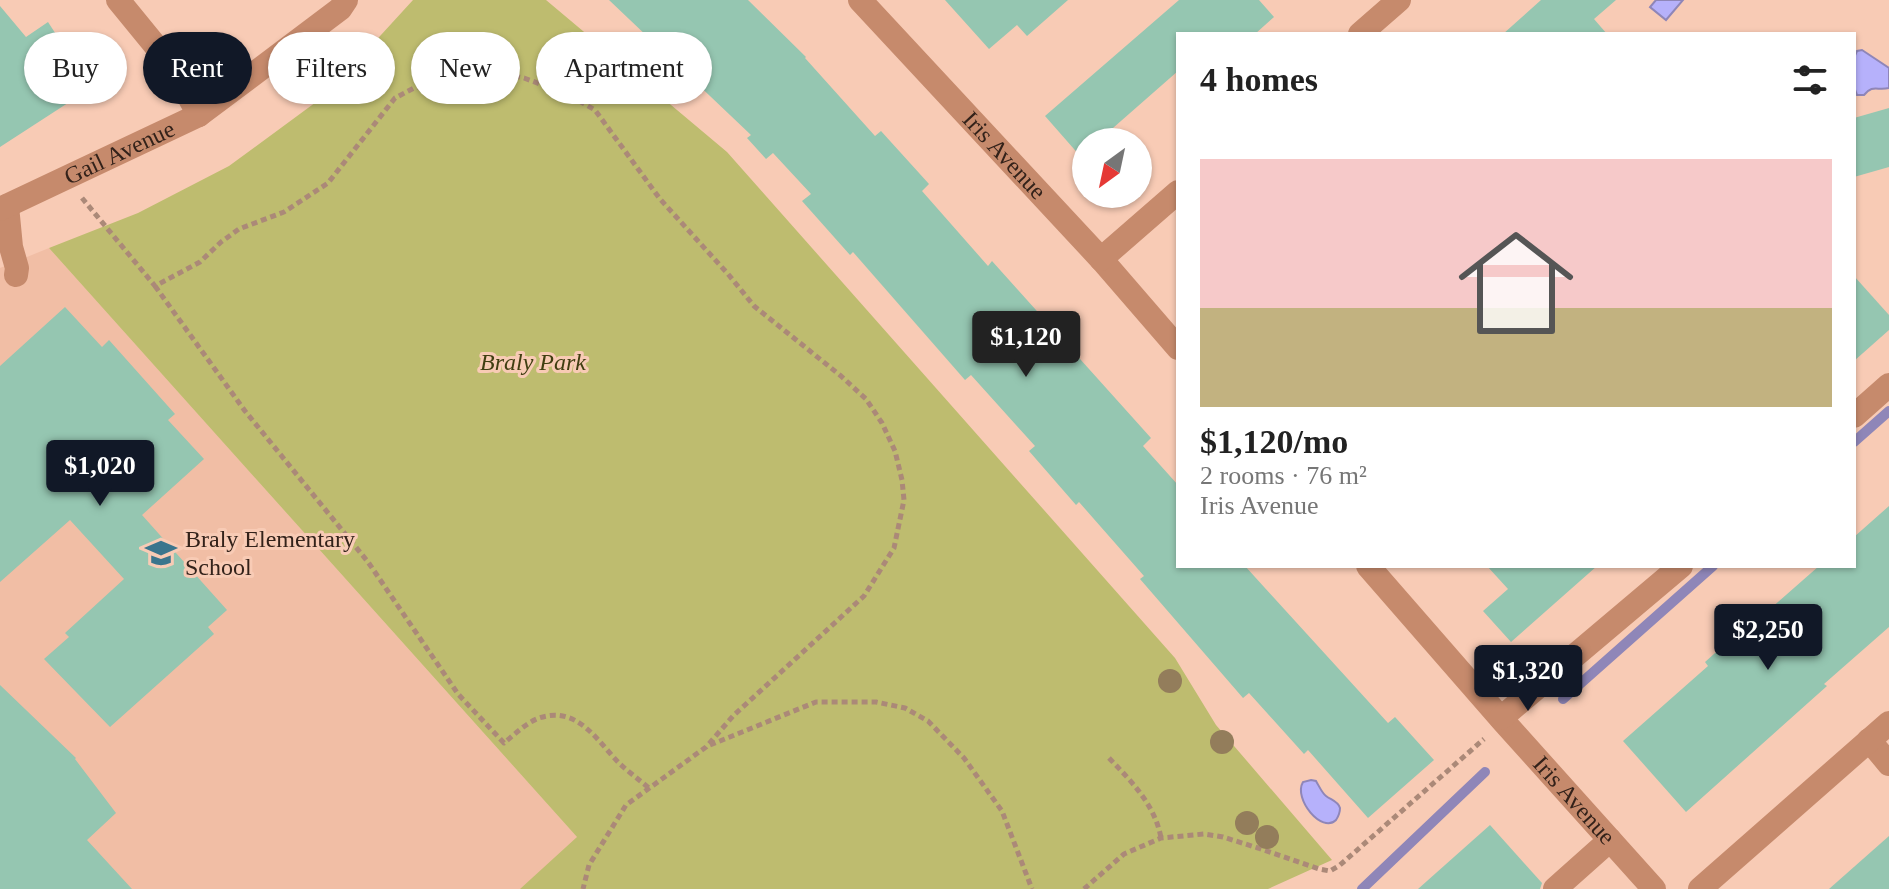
<!DOCTYPE html>
<html lang="en">
<head>
<meta charset="utf-8">
<style>
	:root { --surface:#fff; --page:#f2f2f2; --text:#222; --muted:#767676; --line:#e0e0e0; --accent:#111827 }
	body { margin:0; font-family:Georgia,serif; background:var(--page); color:var(--text); height:100vh; display:flex; flex-direction:column; font-size:30px; white-space:nowrap }
	* { box-sizing:border-box; margin:0 }
	p { font-size:26px; color:var(--muted) }
	.icon { flex:none; width:44px; height:44px; fill:none; stroke:currentColor; stroke-width:2; stroke-linecap:round; stroke-linejoin:round }
	.map { position:relative; flex:1; overflow:hidden }
	.side { position:absolute; left:1176px; top:32px; width:680px; height:536px; display:flex; flex-direction:column; background:var(--surface); border-radius:0px; box-shadow:0 2px 6px #0004 }
	.side>* { flex:none }
	.hud { position:absolute; left:24px; top:32px; width:760px; height:72px; display:flex; gap:16px }
	.needle { width:52px; rotate:213deg }
	.tools { position:absolute; left:1072px; top:128px; display:grid; gap:16px }
	.tools a { display:grid; place-items:center; width:80px; height:80px; border-radius:50%; background:var(--surface); box-shadow:0 2px 6px #0004; font-size:40px }
	.price { position:absolute; translate:-50% -68px; padding:0 18px; border-radius:8px; background:var(--accent); color:#fff; font-size:26px; line-height:52px; filter:drop-shadow(0 2px 4px #0008) }
	.price::after { content:''; position:absolute; left:50%; top:48px; width:24px; height:18px; margin-left:-12px; background:inherit; clip-path:polygon(0 0,100% 0,50% 100%) }
	.price.selected { background:#222; color:#fff }
	ul { padding:0; list-style:none }
	li { display:grid; align-content:center; gap:16px; height:424px; padding:0 24px }
	li+li { border-top:2px solid var(--line) }
	li span { display:grid; place-items:center; height:248px; border-radius:0px; color:#555 }
	li>.icon { margin-inline-start:auto }
	span .icon { width:144px; height:144px; fill:#fffc; stroke-width:1 }
	li b { font-size:34px }
	h2 { display:flex; justify-content:space-between; align-items:center; height:96px; padding:0 24px; font-size:34px }
	.pill { padding:0 28px; border-radius:36px; background:var(--surface); box-shadow:0 2px 6px #0004; font-size:28px; line-height:72px }
	.pill.selected { background:var(--accent); color:#fff }
	.map>svg:first-child { display:block }
	.built { fill:#f1bea5 }
	.green { fill:#bebc6f }
	.water { fill:#b6b1fb; stroke:#8f86b8; stroke-width:2 }
	.lines { fill:none; stroke-linecap:round; stroke-linejoin:round }
	.stream { stroke:#8f86b8; stroke-width:10 }
	.building { fill:#95c6b1 }
	.path { stroke:#ab8978; stroke-width:5; stroke-dasharray:6 4; stroke-linecap:butt }
	.minor { stroke:#c68a6c; stroke-width:24 }
	.tree { fill:#937d5b }
	.labels { text-anchor:middle; stroke-width:6; stroke-linejoin:round; paint-order:stroke }
	.street-label { font-size:24px; fill:#33221a; stroke:#f8cbb5 }
	.park-label { font-size:24px; font-style:italic; fill:#403e11; stroke:#f8cbb5 }
	.poi-label { font-size:24px; fill:#33221a; stroke:#f8cbb5; text-anchor:start }
</style>
</head>
<body>
<div class="map">
<svg width="1889" height="889" viewBox="0 0 1889 889">
	<rect width="100%" height="100%" fill="#f8cbb5"/>
	<path class="built" d="M49,248l529,590 -56,51h-522v-621z"/>
	<path class="green" d="M413,0h133l181,152 448,506 41,67 116,135 -64,29h-748l57,-52 -528,-589 89,-35 91,-47 98,-72z"/>
	<g class="water">
		<path d="M1656,0h27l-17,20 -16,-13z"/>
		<path d="M1862,50l27,18v20c-12,3 -16,-4 -25,7h-7c-5,-11 -6,-33 0,-44z"/>
		<path d="M1311,780l5,1c3,5 6,12 10,15 5,4 12,5 14,12 0,4 -2,9 -4,12 -14,14 -43,-21 -33,-38z"/>
	</g>
	<g class="lines">
		<g class="stream">
			<path d="M1854,442l35,-31"/>
			<path d="M1563,699l150,-133"/>
			<path d="M1362,889l123,-117"/>
		</g>
	</g>
	<g class="building">
		<path d="M609,0h139l58,57 -1,1 70,78 6,-5 48,53 -7,7 66,75 4,-5 159,177 -8,8 35,39v81h67l143,157 7,-6 39,43 -66,58 -60,-68 -4,4 -55,-61 -6,5 -103,-119 4,-3 -65,-74 -3,3 -47,-54 6,-5 -64,-71 -6,5 -112,-128 -3,3 -48,-54 9,-7 -38,-41 -7,6 -19,-21 4,-3z"/>
		<path d="M945,0h123l-41,36 -10,-11 -28,24z"/>
		<path d="M1179,0h80l15,17 -19,17h-77v37l-81,71h-11v10l-5,5 -36,-41z"/>
		<path d="M1541,0h75l-22,19 13,15h-104z"/>
		<path d="M0,6l26,31 22,-15 43,66 -91,59z"/>
		<path d="M1889,108v59l-35,10v-59z"/>
		<path d="M1854,276l35,39v15l-35,31z"/>
		<path d="M65,307l37,40 7,-7 66,74 -7,6 36,39 -62,56 85,95 -19,17 6,7 -104,93 -66,-68 25,-22 -4,-4 59,-54 -54,-59 -70,62v-216z"/>
		<path d="M1889,506v121l-65,57 3,2 -141,126 -63,-71 85,-75 -3,-4 56,-50 2,3 56,-49h35v-29z"/>
		<path d="M1487,566h110l-86,76 -28,-31 25,-22z"/>
		<path d="M0,685l76,73 -1,1 41,54 -29,27 45,49h-132z"/>
		<path d="M1490,825l52,58 -2,6h-122z"/>
		<path d="M1889,836v53h-60z"/>
	</g>
	<g class="lines">
		<g class="path">
			<path d="M82,198l73,88 45,-24 21,-20 18,-13 45,-17 44,-29 67,-85 19,-10 72,-18 38,8 43,16 28,16 65,89 68,75 26,32 87,70 25,23 16,24 13,28 7,29 2,20 -10,48 -30,48 -130,119 -28,32 -80,58 -37,60 -6,24"/>
			<path d="M155,286l90,125 123,151 90,132 46,49c11,-9 22,-20 35,-25 39,-13 58,23 81,46 9,8 19,16 29,24"/>
			<path d="M710,745l106,-43h60l29,6 23,13 36,37 38,53 30,78"/>
			<path d="M1109,758c23,24 46,47 52,80"/>
			<path d="M1084,889l40,-35 37,-16 43,-4 19,3 35,11 61,21 11,2 10,-6 144,-126"/>
		</g>
		<g class="minor">
			<path d="M118,0l54,66 27,49"/>
			<path id="s1" d="M860,0l241,259 77,89"/>
			<path d="M1360,34l39,-34"/>
			<path d="M7,206l4,41 6,21 -1,7"/>
			<path id="s2" d="M0,209l199,-94 141,-106 6,-9"/>
			<path d="M1101,259l77,-67"/>
			<path d="M1854,416l35,-31"/>
			<path id="s3" d="M1368,566l136,156 150,167"/>
			<path d="M1501,718l180,-152"/>
			<path d="M1869,740l20,24"/>
			<path d="M1555,889l55,-49"/>
			<path d="M1700,889l189,-166"/>
		</g>
	</g>
	<g class="tree">
		<circle cx="1170" cy="681" r="12"/>
		<circle cx="1222" cy="742" r="12"/>
		<circle cx="1247" cy="823" r="12"/>
		<circle cx="1267" cy="837" r="12"/>
	</g>
	<defs>
		<symbol id="school-bare" viewBox="-9 -9 18 18"><path d="M0-5L7-2L0 1L-7-2ZM-4 1L0 2.5L4 1V4Q0 6-4 4Z" fill="#3a758d" stroke="#f8cbb5" stroke-width="2.5" paint-order="stroke"/></symbol>
	</defs>
	<g fill-rule="evenodd">
		<use href="#school-bare" x="139" y="531" width="44" height="44"/>
	</g>
	<g class="labels">
		<g class="street-label">
			<text dy="8" stroke="none"><textPath href="#s2" startOffset="132">Gail Avenue</textPath></text>
			<text dy="8" stroke="none"><textPath href="#s1" startOffset="212">Iris Avenue</textPath></text>
			<text dy="8" stroke="none"><textPath href="#s3" startOffset="312">Iris Avenue</textPath></text>
		</g>
		<g class="park-label">
			<text x="533" y="370">Braly Park</text>
		</g>
		<g class="poi-label">
			<text x="185" y="547">Braly Elementary<tspan x="185" dy="28">School</tspan></text>
		</g>
	</g>
</svg>
<div class="tools">
<a><svg class="needle" viewBox="-14 -14 28 28"><path d="M0-13l5 13h-10z" fill="#e53935"/><path d="M0 13l5-13h-10z" fill="#767676"/></svg></a>
</div>
<b class="price selected" style="left:1026px;top:379px">$1,120</b>
<b class="price" style="left:100px;top:508px">$1,020</b>
<b class="price" style="left:1768px;top:672px">$2,250</b>
<b class="price" style="left:1528px;top:713px">$1,320</b>
<div class="hud">
<a class="pill">Buy</a>
<a class="pill selected">Rent</a>
<a class="pill">Filters</a>
<a class="pill">New</a>
<a class="pill">Apartment</a>
</div>
<section class="side">
<h2>4 homes<svg class="icon" aria-label="filters" viewBox="0 0 24 24"><path d="M4 7h16M4 17h16"/><circle cx="9" cy="7" r="2"/><circle cx="15" cy="17" r="2"/></svg></h2>
<ul>
<li><span style="background:linear-gradient(#f6c9c9 60%,#c2b280 0)"><svg class="icon" aria-label="home" viewBox="0 0 24 24"><path d="M3 11l9-7 9 7M6 9v11h12V9"/></svg></span><div><b>$1,120/mo</b><p>2 rooms · 76 m²</p><p>Iris Avenue</p></div></li>
</ul>
</section>
</div>
</body>
</html>
